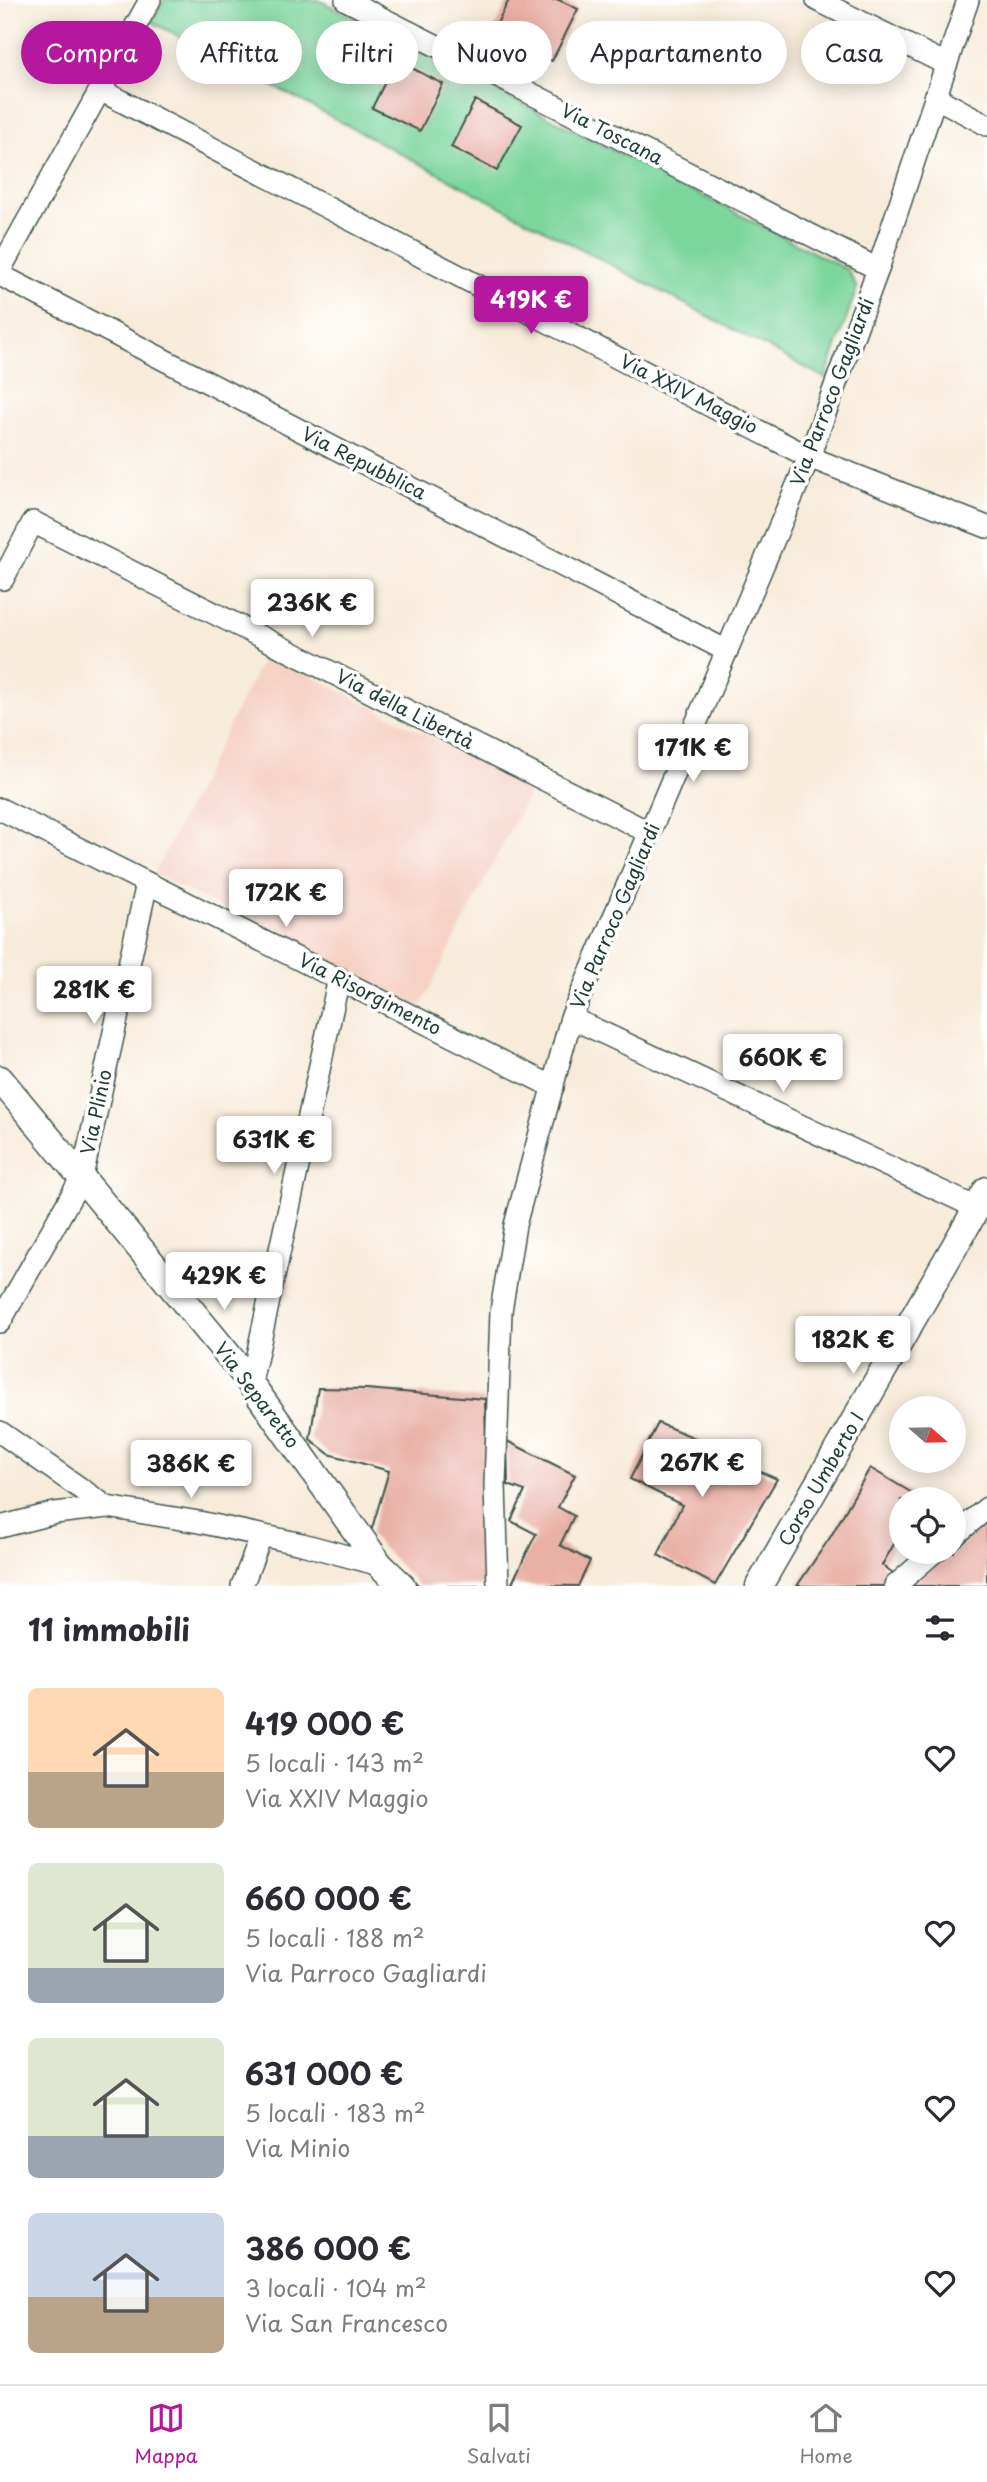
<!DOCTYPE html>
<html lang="it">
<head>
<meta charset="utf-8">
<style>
	:root { --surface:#fff; --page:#f2f2f3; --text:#2b2b33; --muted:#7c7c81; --line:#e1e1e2; --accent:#b5179e }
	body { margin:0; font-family:"Playpen Sans",sans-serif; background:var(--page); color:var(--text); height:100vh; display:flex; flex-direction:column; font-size:26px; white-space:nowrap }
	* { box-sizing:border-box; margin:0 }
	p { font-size:23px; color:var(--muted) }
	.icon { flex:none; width:38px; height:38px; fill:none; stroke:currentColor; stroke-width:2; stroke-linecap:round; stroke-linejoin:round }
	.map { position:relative; height:1586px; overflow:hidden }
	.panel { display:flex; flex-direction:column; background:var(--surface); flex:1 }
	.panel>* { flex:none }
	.hud { position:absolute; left:21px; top:21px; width:945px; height:63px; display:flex; gap:14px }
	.needle { width:46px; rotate:110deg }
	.controls { position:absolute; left:889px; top:1396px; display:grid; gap:14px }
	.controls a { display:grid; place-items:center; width:77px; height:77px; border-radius:50%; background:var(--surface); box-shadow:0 4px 18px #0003; font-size:35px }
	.price { position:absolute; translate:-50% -60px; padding:0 16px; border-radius:7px; background:#fff; color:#222; font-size:23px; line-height:46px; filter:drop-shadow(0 2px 4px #0008) }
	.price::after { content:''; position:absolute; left:50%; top:42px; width:21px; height:16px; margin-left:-10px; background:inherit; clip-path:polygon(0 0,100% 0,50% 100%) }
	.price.on { background:var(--accent); color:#fff }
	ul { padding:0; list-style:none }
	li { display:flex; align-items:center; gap:21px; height:175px; padding:0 28px }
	li span { display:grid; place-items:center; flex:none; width:196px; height:140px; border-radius:10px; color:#555 }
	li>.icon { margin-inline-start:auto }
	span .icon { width:84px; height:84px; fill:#fffc; stroke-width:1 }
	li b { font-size:30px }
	h2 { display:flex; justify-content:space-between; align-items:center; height:84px; padding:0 28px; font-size:30px }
	.tag { padding:0 24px; border-radius:32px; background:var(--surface); box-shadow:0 4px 18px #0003; font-size:24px; line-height:63px }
	.tag.on { background:var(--accent); color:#fff }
	.tab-bar { display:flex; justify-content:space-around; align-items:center; height:98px; border-top:2px solid var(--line); background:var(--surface); font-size:19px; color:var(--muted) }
	.tab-bar a { display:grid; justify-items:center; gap:4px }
	.tab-bar .on { color:var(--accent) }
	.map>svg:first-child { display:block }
	.built { fill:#f6d2c4 }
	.green { fill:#7bd59b; stroke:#4d8968; stroke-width:2 }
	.building { fill:#e9b0a5 }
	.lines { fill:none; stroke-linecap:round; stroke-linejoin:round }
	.minor-casing { stroke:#3f574d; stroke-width:24 }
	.tertiary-casing { stroke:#3f574d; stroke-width:29 }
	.minor { stroke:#fff; stroke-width:21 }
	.tertiary { stroke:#fff; stroke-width:26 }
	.labels { text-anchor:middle; stroke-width:7; stroke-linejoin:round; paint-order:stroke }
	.street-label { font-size:19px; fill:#1f3d34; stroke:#fff }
</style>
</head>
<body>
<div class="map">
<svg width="987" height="1586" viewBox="0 0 987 1586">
	<rect width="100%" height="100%" fill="#fff"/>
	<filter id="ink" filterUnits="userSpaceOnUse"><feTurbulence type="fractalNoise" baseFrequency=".0143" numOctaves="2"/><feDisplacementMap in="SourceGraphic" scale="14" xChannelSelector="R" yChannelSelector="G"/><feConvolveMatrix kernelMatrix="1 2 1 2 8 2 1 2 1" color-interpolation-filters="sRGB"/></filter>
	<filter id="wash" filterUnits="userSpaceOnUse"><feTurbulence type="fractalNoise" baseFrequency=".00686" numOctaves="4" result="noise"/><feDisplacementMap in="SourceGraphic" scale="28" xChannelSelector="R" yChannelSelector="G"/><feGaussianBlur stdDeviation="1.57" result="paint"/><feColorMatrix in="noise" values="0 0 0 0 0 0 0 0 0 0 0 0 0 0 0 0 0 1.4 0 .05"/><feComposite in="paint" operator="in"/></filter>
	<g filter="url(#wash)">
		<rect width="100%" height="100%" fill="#f7ecda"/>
		<path class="built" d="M266,652l265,137 -111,219 -266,-134z"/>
		<path class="green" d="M164,0h155l529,270 9,18 -32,90 -673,-356z"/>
		<g id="blocks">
			<g class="building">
				<path d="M509,0h50l19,9 -26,52 -59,-30z"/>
				<path d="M396,60l47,24 -23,47 -48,-23z"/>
				<path d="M475,100l47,25 -25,46 -46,-24z"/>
				<path d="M318,1388l48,1 119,10 4,187h-70l-49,-51 19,-64 -60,-17 -19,-15z"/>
				<path d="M658,1423l52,21 7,9 60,26 -62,106 -57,-30 24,-50 -52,-26z"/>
				<path d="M507,1441l68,34 -17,32 16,9 -14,29 30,16 -12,25 -67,-1 25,-51 -25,-13 14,-30 -17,-6z"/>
				<path d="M870,1468l54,32h-23v32l-19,33 14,10 -13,11h-86l34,-50z"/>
				<path d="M987,1522v64h-77l41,-34h3v-2z"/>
			</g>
		</g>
	</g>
	<g filter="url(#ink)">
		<use href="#blocks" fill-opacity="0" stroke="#3f574d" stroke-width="2"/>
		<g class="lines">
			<defs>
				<g id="minor">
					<path d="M346,0l532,269"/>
					<path d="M817,0l129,64"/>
					<path d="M100,90l709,367 178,70"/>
					<path d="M935,97l52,28"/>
					<path d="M0,270l150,-270"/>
					<path d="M0,275l727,376"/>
					<path d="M0,578l3,1 30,-57 617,311"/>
					<path d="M0,809l553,278"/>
					<path d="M571,1018l406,190"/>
					<path d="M0,1322l82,-145 65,-294"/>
					<path d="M251,1383l88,-405"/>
					<path d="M0,1432l107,75"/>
					<path d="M0,1527l55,-14 52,-6 92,15 103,22 78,21"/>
					<path d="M954,1536l33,-28"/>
					<path d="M242,1586l15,-39"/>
					<path d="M498,1586l-3,-101 6,-174 14,-86 56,-207 238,-561 69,-188 90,-269"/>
					<path d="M895,1586l39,-34"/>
				</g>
				<g id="tertiary">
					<path d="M0,1079l243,294 137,192 22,21"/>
					<path d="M759,1586l228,-396"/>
				</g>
			</defs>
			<use href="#minor" class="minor-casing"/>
			<use href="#tertiary" class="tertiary-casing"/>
			<use href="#minor" class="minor"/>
			<use href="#tertiary" class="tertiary"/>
		</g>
	</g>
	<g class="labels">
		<g class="street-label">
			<text transform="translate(612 134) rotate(27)" y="7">Via Toscana</text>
			<text transform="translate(832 392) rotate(-69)" y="7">Via Parroco Gagliardi</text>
			<text transform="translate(689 394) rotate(27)" y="7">Via XXIV Maggio</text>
			<text transform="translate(364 463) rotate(27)" y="7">Via Repubblica</text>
			<text transform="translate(405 709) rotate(27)" y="7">Via della Libertà</text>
			<text transform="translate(615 916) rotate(-67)" y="7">Via Parroco Gagliardi</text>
			<text transform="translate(370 994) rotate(27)" y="7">Via Risorgimento</text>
			<text transform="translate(96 1112) rotate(-78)" y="7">Via Plinio</text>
			<text transform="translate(257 1395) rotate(53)" y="7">Via Separetto</text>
			<text transform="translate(821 1479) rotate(-60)" y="7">Corso Umberto I</text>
		</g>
	</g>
</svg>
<div class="controls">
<a><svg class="needle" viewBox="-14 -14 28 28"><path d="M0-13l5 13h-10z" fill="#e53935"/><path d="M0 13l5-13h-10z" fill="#7c7c81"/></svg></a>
<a><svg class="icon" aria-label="locate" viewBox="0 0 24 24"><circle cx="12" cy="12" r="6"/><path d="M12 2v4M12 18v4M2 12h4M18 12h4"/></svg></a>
</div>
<b class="price on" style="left:531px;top:336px">419K €</b>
<b class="price" style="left:312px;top:639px">236K €</b>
<b class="price" style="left:693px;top:784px">171K €</b>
<b class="price" style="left:286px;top:929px">172K €</b>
<b class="price" style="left:94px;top:1026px">281K €</b>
<b class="price" style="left:783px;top:1094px">660K €</b>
<b class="price" style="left:274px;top:1176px">631K €</b>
<b class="price" style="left:224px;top:1312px">429K €</b>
<b class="price" style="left:853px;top:1376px">182K €</b>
<b class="price" style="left:702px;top:1499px">267K €</b>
<b class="price" style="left:191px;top:1500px">386K €</b>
<div class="hud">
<a class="tag on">Compra</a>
<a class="tag">Affitta</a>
<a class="tag">Filtri</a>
<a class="tag">Nuovo</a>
<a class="tag">Appartamento</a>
<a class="tag">Casa</a>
</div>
</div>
<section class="panel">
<h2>11 immobili<svg class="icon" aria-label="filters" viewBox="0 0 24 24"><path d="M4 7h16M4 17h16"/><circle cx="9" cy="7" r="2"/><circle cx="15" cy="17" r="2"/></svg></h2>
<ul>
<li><span style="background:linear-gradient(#ffd9b3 60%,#b9a48a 0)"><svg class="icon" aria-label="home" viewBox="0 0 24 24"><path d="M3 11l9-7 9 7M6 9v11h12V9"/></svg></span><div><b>419 000 €</b><p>5 locali · 143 m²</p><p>Via XXIV Maggio</p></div><svg class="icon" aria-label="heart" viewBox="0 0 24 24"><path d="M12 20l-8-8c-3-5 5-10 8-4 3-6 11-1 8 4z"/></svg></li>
<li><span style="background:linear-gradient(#dfe7d0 75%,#9aa5b1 0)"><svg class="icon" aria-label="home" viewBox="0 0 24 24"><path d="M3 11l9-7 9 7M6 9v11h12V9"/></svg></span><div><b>660 000 €</b><p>5 locali · 188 m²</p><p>Via Parroco Gagliardi</p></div><svg class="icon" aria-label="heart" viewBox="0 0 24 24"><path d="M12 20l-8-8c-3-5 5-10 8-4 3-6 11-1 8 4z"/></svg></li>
<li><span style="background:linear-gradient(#dfe7d0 70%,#9aa5b1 0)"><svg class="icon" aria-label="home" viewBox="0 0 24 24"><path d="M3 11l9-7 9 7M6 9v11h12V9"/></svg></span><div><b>631 000 €</b><p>5 locali · 183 m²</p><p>Via Minio</p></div><svg class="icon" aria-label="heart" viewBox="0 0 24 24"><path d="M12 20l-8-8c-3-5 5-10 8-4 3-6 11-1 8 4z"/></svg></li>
<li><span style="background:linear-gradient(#c9d6e8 60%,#b9a48a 0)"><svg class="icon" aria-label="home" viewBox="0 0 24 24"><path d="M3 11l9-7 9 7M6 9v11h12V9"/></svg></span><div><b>386 000 €</b><p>3 locali · 104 m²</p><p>Via San Francesco</p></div><svg class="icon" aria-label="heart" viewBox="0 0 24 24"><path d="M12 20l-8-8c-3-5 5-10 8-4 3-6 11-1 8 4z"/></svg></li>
</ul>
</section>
<nav class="tab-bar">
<a class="on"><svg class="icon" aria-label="map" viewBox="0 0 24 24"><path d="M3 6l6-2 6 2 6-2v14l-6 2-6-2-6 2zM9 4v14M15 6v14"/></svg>Mappa</a>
<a><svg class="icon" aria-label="saved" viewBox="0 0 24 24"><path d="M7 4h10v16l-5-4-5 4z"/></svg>Salvati</a>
<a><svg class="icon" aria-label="home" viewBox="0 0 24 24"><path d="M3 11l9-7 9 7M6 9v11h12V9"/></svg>Home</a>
</nav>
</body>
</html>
